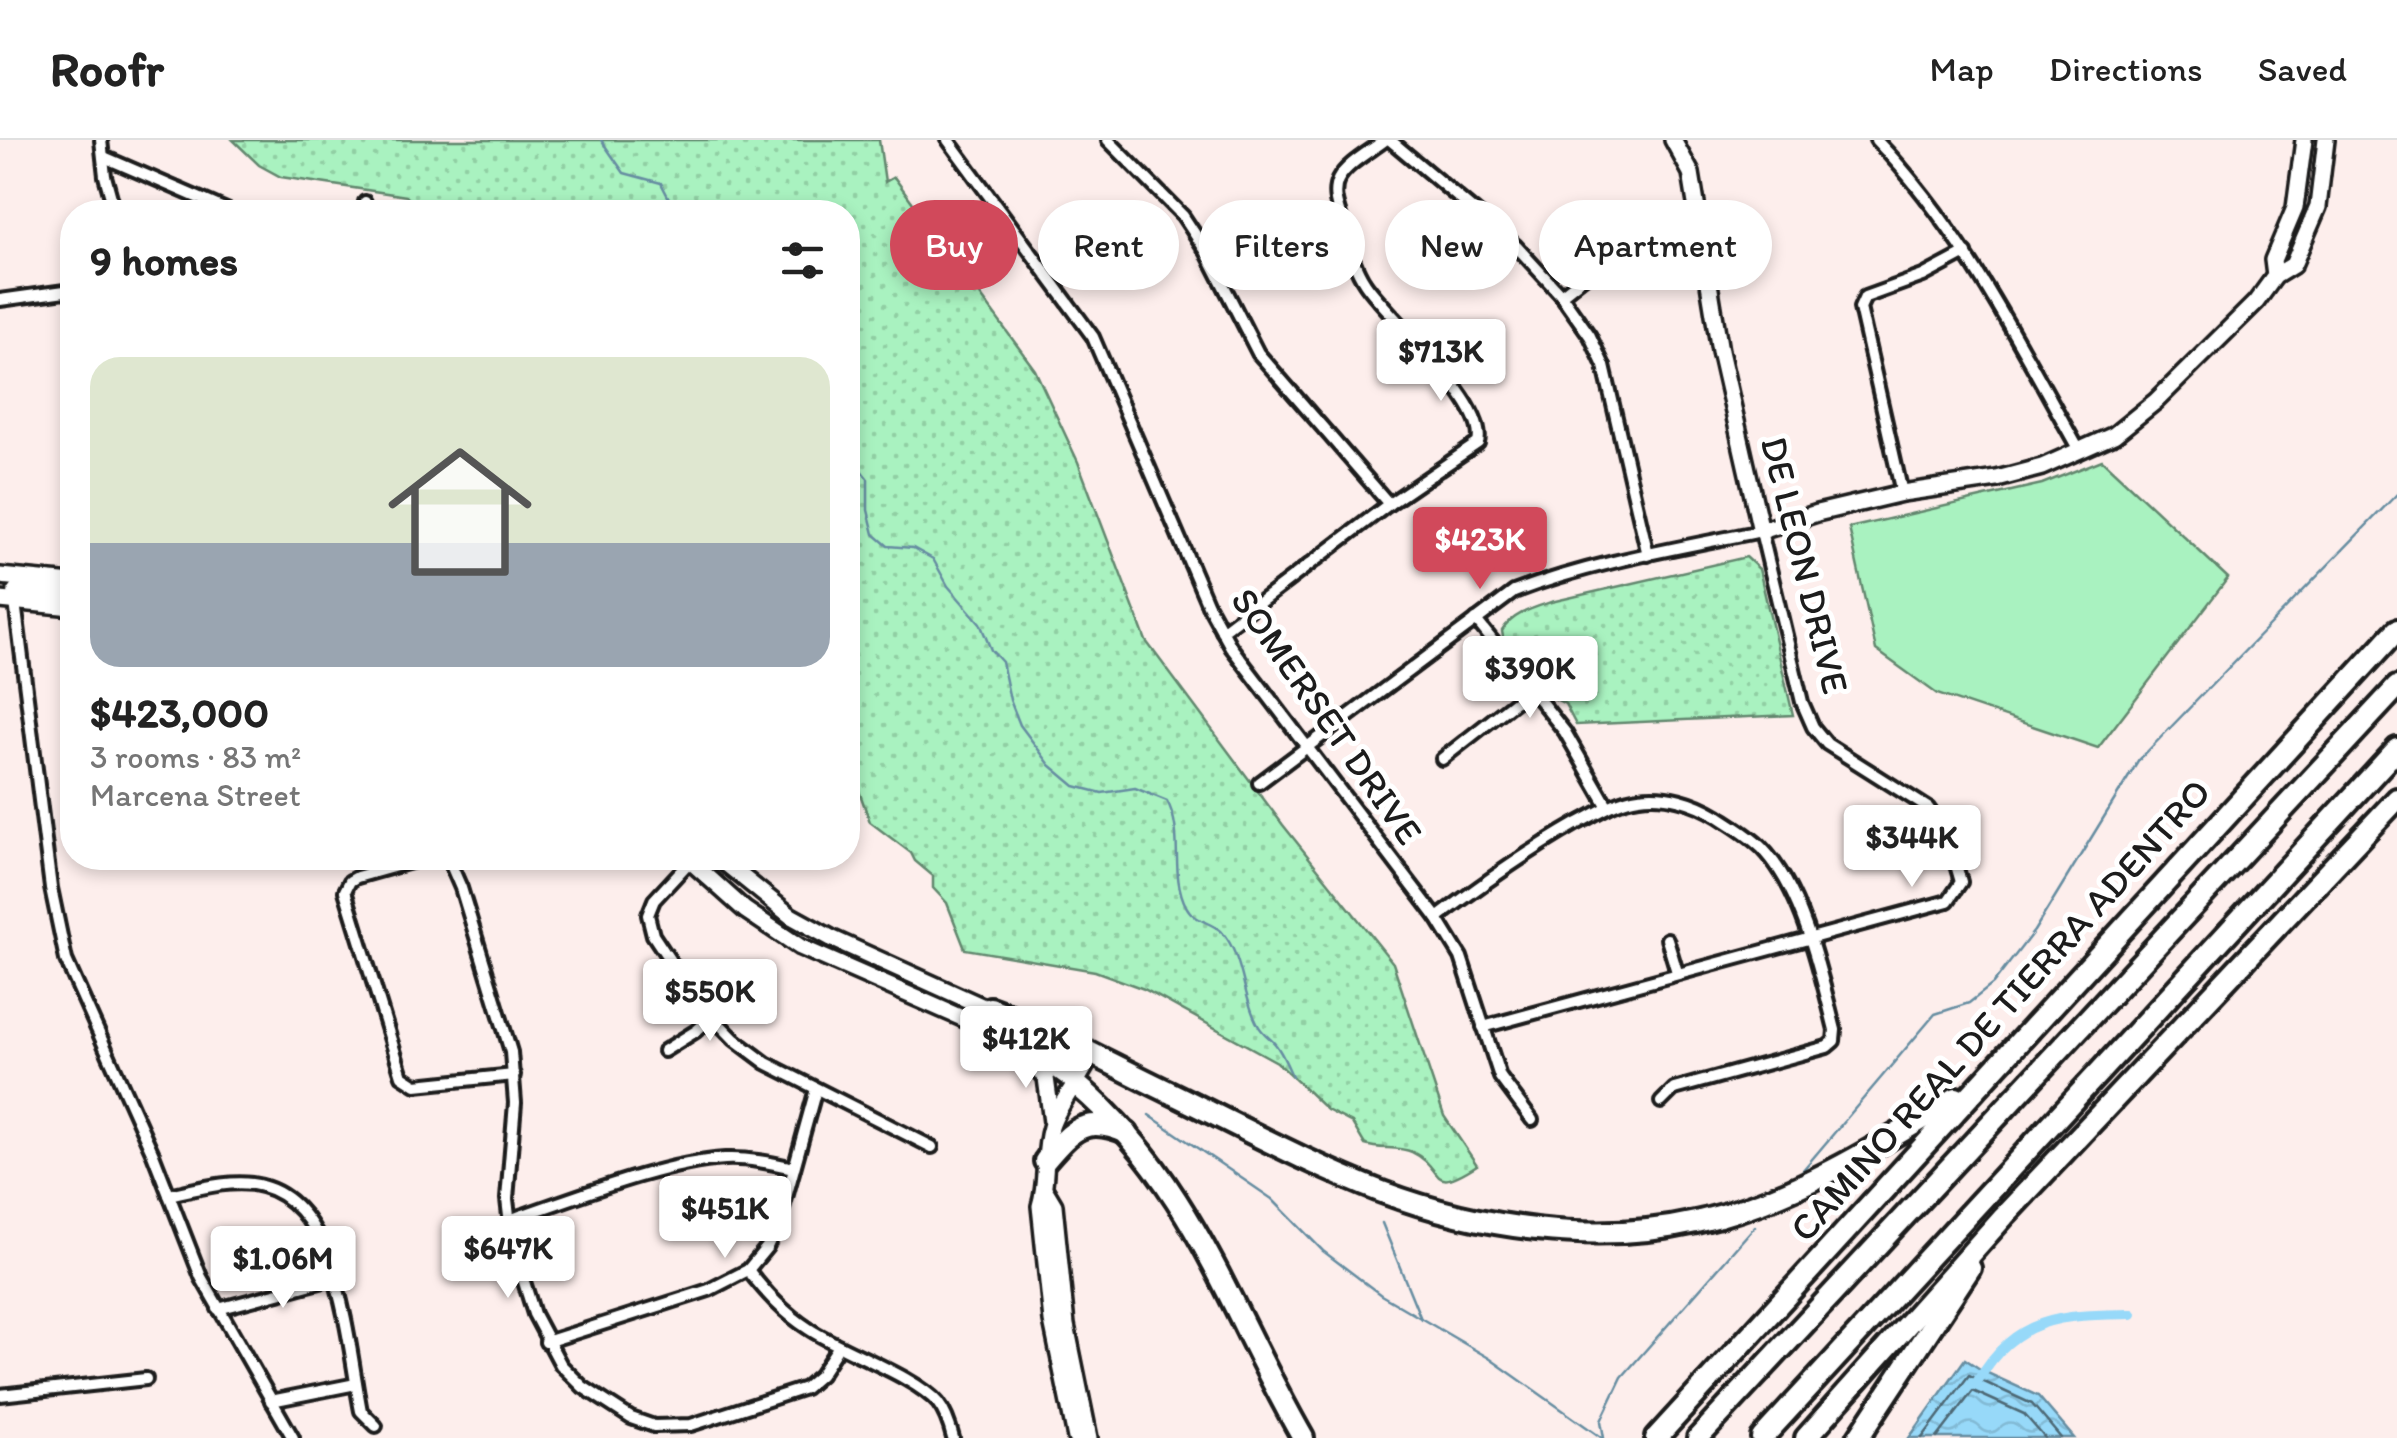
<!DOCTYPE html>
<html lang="en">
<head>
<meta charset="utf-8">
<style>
	:root { --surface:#fff; --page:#f6f6f6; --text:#222; --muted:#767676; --line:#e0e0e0; --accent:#d1495b }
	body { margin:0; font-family:Itim,sans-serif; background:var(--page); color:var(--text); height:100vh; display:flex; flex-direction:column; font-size:38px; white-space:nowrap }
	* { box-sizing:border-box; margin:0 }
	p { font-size:32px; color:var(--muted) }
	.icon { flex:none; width:55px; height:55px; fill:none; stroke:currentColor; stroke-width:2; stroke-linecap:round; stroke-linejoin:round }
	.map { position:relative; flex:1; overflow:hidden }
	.drawer { position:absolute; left:60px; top:60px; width:800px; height:670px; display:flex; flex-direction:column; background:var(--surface); border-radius:40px; box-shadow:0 5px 15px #0003 }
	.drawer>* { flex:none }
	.guide { position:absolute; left:890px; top:60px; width:950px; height:90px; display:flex; gap:20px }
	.price { position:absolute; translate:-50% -85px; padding:0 22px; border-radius:10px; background:#fff; color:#222; font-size:32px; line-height:65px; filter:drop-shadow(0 2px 5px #0008) }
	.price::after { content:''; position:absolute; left:50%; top:60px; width:30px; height:22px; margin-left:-15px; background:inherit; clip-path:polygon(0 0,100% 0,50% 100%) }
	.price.on { background:var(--accent); color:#fff }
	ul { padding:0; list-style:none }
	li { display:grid; align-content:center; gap:20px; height:530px; padding:0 30px }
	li+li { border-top:2px solid var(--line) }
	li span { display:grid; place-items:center; height:310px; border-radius:30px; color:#555 }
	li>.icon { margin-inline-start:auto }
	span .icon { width:180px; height:180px; fill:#fffc; stroke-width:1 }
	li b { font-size:42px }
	h2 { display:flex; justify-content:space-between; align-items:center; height:120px; padding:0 30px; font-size:42px }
	.tag { padding:0 35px; border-radius:45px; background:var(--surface); box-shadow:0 5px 15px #0003; font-size:35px; line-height:90px }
	.tag.on { background:var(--accent); color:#fff }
	header { display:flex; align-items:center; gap:60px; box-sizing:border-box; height:140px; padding:0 50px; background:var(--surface); border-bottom:2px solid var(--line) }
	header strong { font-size:48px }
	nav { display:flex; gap:55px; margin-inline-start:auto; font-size:35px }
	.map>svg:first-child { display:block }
	.green { fill:#a9f2c0; stroke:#62876e; stroke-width:2.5 }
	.park { fill:url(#park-dots); stroke:#62876e; stroke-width:2.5 }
	.water { fill:url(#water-waves); stroke:#668da1; stroke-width:2.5 }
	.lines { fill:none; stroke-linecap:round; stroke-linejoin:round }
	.shore { stroke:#4d6874; stroke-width:2.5 }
	.stream { stroke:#668da1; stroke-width:2.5 }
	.canal { stroke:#97d9f9; stroke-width:10 }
	.street-casing { stroke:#1c1c1c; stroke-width:18 }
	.secondary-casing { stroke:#1c1c1c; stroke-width:22 }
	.highway-casing { stroke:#1c1c1c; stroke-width:28 }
	.street { stroke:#fff; stroke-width:10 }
	.secondary { stroke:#fff; stroke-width:15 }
	.highway { stroke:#fff; stroke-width:20 }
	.labels { text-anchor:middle; stroke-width:10; stroke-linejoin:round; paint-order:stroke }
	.street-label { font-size:38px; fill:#1c1c1c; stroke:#fff }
</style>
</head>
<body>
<header>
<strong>Roofr</strong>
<nav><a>Map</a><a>Directions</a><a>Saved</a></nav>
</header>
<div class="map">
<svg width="2397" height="1298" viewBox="0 0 2397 1298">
	<defs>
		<pattern id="park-dots" width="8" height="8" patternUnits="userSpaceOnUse" patternTransform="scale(2.5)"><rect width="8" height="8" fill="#a9f2c0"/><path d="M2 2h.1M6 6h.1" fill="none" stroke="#91cfa4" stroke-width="1.8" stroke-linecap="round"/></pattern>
		<pattern id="water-waves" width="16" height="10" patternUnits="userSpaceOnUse" patternTransform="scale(2.5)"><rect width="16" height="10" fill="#97d9f9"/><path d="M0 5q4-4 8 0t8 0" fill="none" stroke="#82bad5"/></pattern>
	</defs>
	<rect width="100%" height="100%" fill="#fdeeec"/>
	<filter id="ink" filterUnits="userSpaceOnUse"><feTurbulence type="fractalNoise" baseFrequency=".01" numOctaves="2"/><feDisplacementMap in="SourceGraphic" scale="20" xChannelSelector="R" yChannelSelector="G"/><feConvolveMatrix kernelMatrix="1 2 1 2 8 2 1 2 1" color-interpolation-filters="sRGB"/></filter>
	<g filter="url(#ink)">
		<path class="green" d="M2102,320l126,118 -130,170 -161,-54 -61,-44 -27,-122 193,-44z"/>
		<g class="park">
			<path d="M233,0h646l6,42 9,-5 141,193 43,92 68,179 137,184 110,138 51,153 33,49c-50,32 -31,3 -65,-13 -14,-6 -32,-2 -47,-7l-13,-22 -25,-13 -50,-48 -133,-73 -49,-18 -130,-22 -18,-46 -14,-15v-12l-18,-15 -4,-8 -41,-31 -22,-62v-548h-435l-1,-10 -6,-6 -125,-19 -22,-12z"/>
			<path d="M1746,417l13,12 34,146 -217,10 -11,-21 -13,-7 -49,-60 -1,-6c10,-17 31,-23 49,-29z"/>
		</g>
		<path class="water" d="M1965,1219l18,12 55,25 36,42h-165z"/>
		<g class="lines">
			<g class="shore">
				<path d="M1922,1298l47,-63 63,29 29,34"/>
				<path d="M1937,1298l36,-47 51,23 21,24"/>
			</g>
			<g class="stream">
				<path d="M601,0l23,33 37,10 15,29"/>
				<path d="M848,294l8,30 12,15v31l6,24 14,12 25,2 20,11 15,27 32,37 11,27 11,12 8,38 10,25 30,40 25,21 27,7 33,-5 32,13c18,33 2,72 19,105 8,16 25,15 36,26 22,25 20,65 36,93 5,10 15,14 20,23 6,9 10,19 14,28"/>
				<path d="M1149,975l123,84 51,52 58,44 108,63 113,80"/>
				<path d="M1802,1031l133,-157 34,-11 24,-19 41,-53 105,-171 258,-266"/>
				<path d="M1382,1083l39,96"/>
				<path d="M1604,1298l-3,-17 21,-44 133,-151"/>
			</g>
			<path class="canal" d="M1977,1242c39,-67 85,-67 155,-68"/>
			<defs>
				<g id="street">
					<path d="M101,0l4,36 10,36"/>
					<path d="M948,0l145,197 115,268 23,42 206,271 24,39 39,120 32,43"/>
					<path d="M1108,0l75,76 23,35 52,102 131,151"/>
					<path d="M1390,0l126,106 45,49 29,41 14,30 44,189"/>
					<path d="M1876,0c87,90 143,204 204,312"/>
					<path d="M104,17l127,55"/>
					<path d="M364,72l1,-10"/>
					<path d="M1561,155l68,-54 25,-8 46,-6"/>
					<path d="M0,160l72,-10"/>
					<path d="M1902,353l-42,-185 5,-11 58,-21 43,-23"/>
					<path d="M15,462l36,286 15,72 87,194 48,123 92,161"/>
					<path d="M1476,480l89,112 43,75"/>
					<path d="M1222,491l167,-127 89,-61c11,-40 -90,-125 -113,-160 -12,-18 -16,-38 -22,-58 -4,-15 -12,-30 -5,-45 8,-16 33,-29 47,-40"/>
					<path d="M1442,619l88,-69"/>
					<path d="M1259,643l255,-191c79,-30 165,-44 247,-61l41,171 11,25 14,17 101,64 19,26 14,48 -13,19 -465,126"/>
					<path d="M425,718l-68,19 -7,4 -5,10 57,185 14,9 98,-10"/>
					<path d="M448,718l13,30 50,164 4,51 -8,96 5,44 22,71 27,51 22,22 48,31 23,8 37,-1 114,-37 15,-13 19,-29"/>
					<path d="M693,718l-39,42 -6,15 5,20 43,65 38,39 32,24 166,84"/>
					<path d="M1437,778c45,-34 90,-66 139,-94 20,-10 40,-24 63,-27 27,-4 56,5 79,19 15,10 31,19 44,32 41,42 59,126 73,182l-1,11 -7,6 -153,42 -13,13"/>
					<path d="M1667,799l10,33"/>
					<path d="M664,911l32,-20 15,-13"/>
					<path d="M169,1055c27,-6 66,-17 93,-9 78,20 86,161 99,225l15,15"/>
					<path d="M509,1080c63,-21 151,-57 216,-61 23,-1 46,4 69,9"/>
					<path d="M748,1130c18,23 36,43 61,59 33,22 106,47 129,74 8,10 12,23 15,35"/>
					<path d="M218,1169l117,-31"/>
					<path d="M546,1202l163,-52 39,-20 19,-23 13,-28 36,-130"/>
					<path d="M0,1255l146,-16"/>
					<path d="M271,1261l85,-17"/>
				</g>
				<g id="secondary">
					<path d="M1673,0l18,33 29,178 41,180 56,-18 85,-20 95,-14 45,-12 72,-32 42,-34 100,-99 19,-26 18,-11 25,-58 8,-67"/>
					<path d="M2275,136l-2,-16 22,-52 9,-68"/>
					<path d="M0,436l72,7"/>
					<path d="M0,460l72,7"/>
					<path d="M15,462l1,-12 56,2"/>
					<path d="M687,718l58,52 55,37 201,88 25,13 50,36"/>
					<path d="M719,718l72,58 40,22 166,75"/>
					<path d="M1015,887l71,38c-11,21 -28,40 -35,62 -8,26 -3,53 -11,79l12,115 24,117"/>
					<path d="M1030,916l16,22 6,44"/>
					<path d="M1045,1050l9,15 12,120 23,113"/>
				</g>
				<g id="highway">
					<path d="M990,868c61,22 120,56 179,84 70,34 140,72 213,100 96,36 213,53 314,30 94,-21 180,-74 260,-124"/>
					<path d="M1076,944c118,100 153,226 227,354"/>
					<path d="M1045,1021c27,-31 40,-47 82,-28"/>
					<path d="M1656,1298l741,-808"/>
					<path d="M1698,1298l699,-751"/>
					<path d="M1762,1298l635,-689"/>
					<path d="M1806,1298l198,-222 393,-417"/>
					<path d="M1858,1298l112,-170"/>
				</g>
			</defs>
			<use href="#street" class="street-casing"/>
			<use href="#secondary" class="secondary-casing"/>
			<use href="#highway" class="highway-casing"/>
			<use href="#street" class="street"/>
			<use href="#secondary" class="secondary"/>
			<use href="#highway" class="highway"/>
		</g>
	</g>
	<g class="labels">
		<g class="street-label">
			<text transform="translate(1805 425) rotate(76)" y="13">DE LEON DRIVE</text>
			<text transform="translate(1327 576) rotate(55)" y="13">SOMERSET DRIVE</text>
			<text transform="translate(2000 870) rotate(-48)" y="13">CAMINO REAL DE TIERRA ADENTRO</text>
		</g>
	</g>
</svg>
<b class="price" style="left:1441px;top:264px">$713K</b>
<b class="price on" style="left:1480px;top:452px">$423K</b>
<b class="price" style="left:1530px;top:581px">$390K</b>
<b class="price" style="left:1912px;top:750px">$344K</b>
<b class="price" style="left:710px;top:904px">$550K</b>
<b class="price" style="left:1026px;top:951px">$412K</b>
<b class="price" style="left:725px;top:1121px">$451K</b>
<b class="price" style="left:508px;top:1161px">$647K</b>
<b class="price" style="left:283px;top:1171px">$1.06M</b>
<div class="guide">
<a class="tag on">Buy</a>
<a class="tag">Rent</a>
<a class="tag">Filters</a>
<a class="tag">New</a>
<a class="tag">Apartment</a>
</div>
<section class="drawer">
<h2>9 homes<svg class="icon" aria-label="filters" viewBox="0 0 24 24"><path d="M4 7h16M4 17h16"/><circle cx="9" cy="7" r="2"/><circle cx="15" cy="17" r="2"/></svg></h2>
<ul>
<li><span style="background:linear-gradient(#dfe7d0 60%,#9aa5b1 0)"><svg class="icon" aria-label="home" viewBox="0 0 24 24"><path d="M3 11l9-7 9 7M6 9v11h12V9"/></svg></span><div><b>$423,000</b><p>3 rooms · 83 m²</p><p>Marcena Street</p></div></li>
</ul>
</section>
</div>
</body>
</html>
